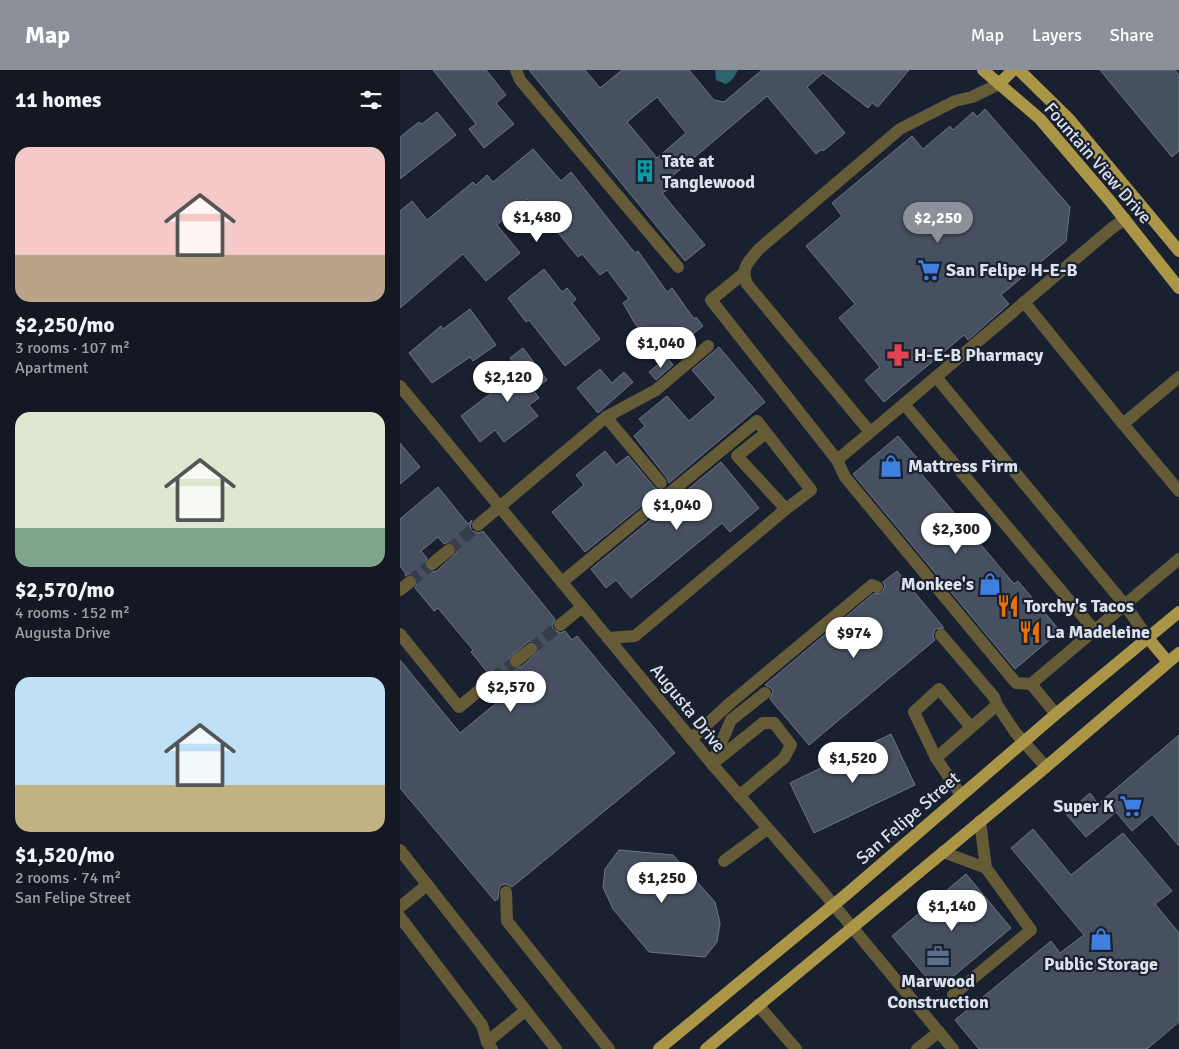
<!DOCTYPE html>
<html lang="en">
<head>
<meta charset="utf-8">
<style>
	:root { --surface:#131823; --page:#1c212b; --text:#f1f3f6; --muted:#9da0a6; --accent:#8c9099 }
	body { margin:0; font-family:Signika,sans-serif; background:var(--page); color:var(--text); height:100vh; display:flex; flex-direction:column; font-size:19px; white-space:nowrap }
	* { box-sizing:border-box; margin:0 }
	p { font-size:16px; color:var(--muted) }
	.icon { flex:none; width:28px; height:28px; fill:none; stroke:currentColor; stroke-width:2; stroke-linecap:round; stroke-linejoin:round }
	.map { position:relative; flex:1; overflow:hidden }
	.panel { display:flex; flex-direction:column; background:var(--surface); width:400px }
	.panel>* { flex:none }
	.price { position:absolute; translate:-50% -42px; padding:0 11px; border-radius:18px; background:#fff; color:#222; font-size:16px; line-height:32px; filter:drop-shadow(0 1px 2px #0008) }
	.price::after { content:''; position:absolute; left:50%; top:30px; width:15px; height:11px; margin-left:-8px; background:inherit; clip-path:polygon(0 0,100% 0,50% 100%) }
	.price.on { background:var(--accent); color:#fff }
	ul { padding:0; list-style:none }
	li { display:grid; align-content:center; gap:10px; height:265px; padding:0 15px }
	li span { display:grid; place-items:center; height:155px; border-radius:15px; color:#555 }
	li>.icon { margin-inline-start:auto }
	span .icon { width:90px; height:90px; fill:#fffc; stroke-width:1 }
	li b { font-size:21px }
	h2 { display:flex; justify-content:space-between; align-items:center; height:60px; padding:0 15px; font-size:21px }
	header { display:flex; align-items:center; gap:30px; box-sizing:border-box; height:70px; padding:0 25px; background:var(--accent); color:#fff }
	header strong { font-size:24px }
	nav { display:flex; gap:28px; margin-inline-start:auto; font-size:18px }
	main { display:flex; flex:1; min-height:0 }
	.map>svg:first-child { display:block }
	.water { fill:#2d646d }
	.building { fill:#475060; stroke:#6b7587; fill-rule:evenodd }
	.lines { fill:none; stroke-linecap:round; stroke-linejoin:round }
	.minor-tunnel { stroke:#363d4b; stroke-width:12; stroke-dasharray:12 6; stroke-linecap:butt }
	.minor { stroke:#655b37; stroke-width:12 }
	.major { stroke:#ab9547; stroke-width:12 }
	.labels { text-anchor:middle; stroke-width:4.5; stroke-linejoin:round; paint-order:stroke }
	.poi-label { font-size:18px; font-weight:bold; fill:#dce1eb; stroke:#19202f; text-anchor:start }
	.street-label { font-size:18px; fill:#dce1eb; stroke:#19202f }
</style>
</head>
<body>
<header>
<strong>Map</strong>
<nav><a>Map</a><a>Layers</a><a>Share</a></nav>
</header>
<main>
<section class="panel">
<h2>11 homes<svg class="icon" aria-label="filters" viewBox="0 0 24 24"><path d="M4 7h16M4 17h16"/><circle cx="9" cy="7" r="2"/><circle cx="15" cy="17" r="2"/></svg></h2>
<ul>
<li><span style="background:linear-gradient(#f6c9c9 70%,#b9a48a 0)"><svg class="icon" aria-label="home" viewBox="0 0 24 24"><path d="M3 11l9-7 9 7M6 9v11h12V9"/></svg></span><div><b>$2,250/mo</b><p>3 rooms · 107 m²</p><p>Apartment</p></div></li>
<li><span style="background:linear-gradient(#dfe7d0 75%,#7fa58c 0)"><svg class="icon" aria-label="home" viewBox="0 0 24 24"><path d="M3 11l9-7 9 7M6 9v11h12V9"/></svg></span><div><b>$2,570/mo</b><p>4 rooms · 152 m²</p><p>Augusta Drive</p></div></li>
<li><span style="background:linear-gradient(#bfe0f5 70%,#c2b280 0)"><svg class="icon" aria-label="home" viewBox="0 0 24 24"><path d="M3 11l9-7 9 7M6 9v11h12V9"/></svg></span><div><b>$1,520/mo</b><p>2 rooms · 74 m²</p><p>San Felipe Street</p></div></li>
</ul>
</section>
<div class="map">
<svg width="779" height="979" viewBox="0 0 779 979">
	<rect width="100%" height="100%" fill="#19202f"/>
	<path class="water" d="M315,0h23l-5,9 -7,5 -10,-4z"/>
	<g class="building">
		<path d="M33,0h53l20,25 -10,8 18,21 -30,24 -15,-19 7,-5z"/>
		<path d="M129,0h56l15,18 22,-18h67l25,30 10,2 38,-32h147l-31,37 -6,-4 -4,5 -45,-35 -16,14 38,46 -22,18 -1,-2 -6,5 -49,-58 -104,88 4,6 -5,3 43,52 -20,16zM257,27l29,36 -29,25 -30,-36z"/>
		<path d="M700,0h75l4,5v76l-7,6z"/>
		<path d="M585,39l85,98 -4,34 -65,54 8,9 -41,36 -4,-5 -80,67 -19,-22 15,-13 -41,-49 16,-14 -49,-58 36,-30 -10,-13 80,-67 11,13 27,-23 3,4 20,-18 4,5z"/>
		<path d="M37,42l19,23 -56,44v-42l19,-15 3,2z"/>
		<path d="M133,79l28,32 10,-9 64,81 3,-2 29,41 5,-4 22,31 2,-2 7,9 -37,29 -13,-17 -5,4 -14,-20 -11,-19 6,-4 -22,-29 -7,5 -18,-21 -4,3 -46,-56 -2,2 -3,-4 -30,26 23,28 -34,28 -23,-27 -63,54v-97l12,-10 15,19 46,-38 3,3 11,-10 6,7z"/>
		<path d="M144,199l18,23 5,-4 9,11 -4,4 28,36 -35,27 -36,-46 -3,2 -18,-24z"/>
		<path d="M70,239l26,36 -23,16 -3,-4 -38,26 -23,-30 32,-27 2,3z"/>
		<path d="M319,277l46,55 -96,81 -2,-5 -33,-42 11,-10 -6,-7 28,-23 22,25 27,-23 -24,-28z"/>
		<path d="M123,278l24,32 -14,10 6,8 -10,7 9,11 -34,26 -9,-12 -15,12 -19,-26 59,-45 -10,-13z"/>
		<path d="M267,287l6,8 -17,15 -7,-8z"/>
		<path d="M200,299l12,14 12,-11 9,10 -35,31 -21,-25z"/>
		<path d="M498,366l20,23 -5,5 101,120 4,-3 42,50 -45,38 -162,-195z"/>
		<path d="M0,373l20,24 -20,17z"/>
		<path d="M205,381l11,14 12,-9 27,32 5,3 -75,61 -33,-40 32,-27 -8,-10z"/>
		<path d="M321,392l38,46 -29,24 -8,-9 -91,75 -15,-18 -10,8 -15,-19z"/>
		<path d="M38,417l30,37 4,-4 -2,6 2,5 7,2 4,-2 72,88 -3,7 2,4 7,3 4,-2 7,9 5,-4 98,117 -163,134 -6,-3 -5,1 -2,4 -1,10 -3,2 -95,-113v-128l60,73 46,-38 -8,-10 3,-7 -2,-4 -7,-3 -4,2 -17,-21 2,-2 -35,-42 -4,3 -19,-23 3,-7 -2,-4 -7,-3 -4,2 1,-2 -6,-8v-47zM38,467l6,7 4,-2 7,2 2,8 -20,19 -7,1 -6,-6 3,-8 -6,-7zM129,571l9,3v8l-17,15 -8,1 -5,-5 1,-5z"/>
		<path d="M497,501l47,57 -9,1 -2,7 2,4 -126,105 -39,-46 3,-8 -2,-3 -6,-3 108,-91 9,-1 3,-7 -2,-4z"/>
		<path d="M491,664l24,51 -101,48 -24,-50z"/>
		<path d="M779,665v111l-27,-32 -20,17 -16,-19 -30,25 -20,-23 24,-21 8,11z"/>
		<path d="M633,759l38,46 52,-42 49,58 -17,13 24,29v89l-32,27h-168l-24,-29 96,-79 9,12 24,-18 -73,-87z"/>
		<path d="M219,780l54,5 42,47 5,21 -3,19 -12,15 -56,-5 -36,-43 -10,-22 2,-18z"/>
		<path d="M566,804l45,54 -74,62 -45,-54z"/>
	</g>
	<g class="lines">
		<g class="minor-tunnel">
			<path d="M49,480l29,-25"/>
			<path d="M10,512l22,-18"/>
			<path d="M131,579l29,-24"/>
			<path d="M93,609l23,-18"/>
		</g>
		<g class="minor">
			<path d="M116,0l4,10 158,187"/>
			<path d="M343,204l-32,26 126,160 8,17 171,206 15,1"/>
			<path d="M624,232l99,122"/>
			<path d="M536,307l189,228 23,33"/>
			<path d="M779,307l-56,47 56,67"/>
			<path d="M0,316l312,378 111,128 130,157"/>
			<path d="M206,347l55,66"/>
			<path d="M470,362l-123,-148c-7,-16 2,-23 12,-35l141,-120 55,-28 17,-4 27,-13"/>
			<path d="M437,390l67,-56"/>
			<path d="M78,455l128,-108 50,-27 52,-44"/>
			<path d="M32,494l17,-14"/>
			<path d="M162,512l195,-161 54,69 -25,19"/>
			<path d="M0,520l10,-8"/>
			<path d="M160,555l22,-18"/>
			<path d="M695,561l-191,-227 208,-176 13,-9"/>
			<path d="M0,564l59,73 34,-28"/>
			<path d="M541,565l53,62 3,8"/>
			<path d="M208,568l27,-2 151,-127 -49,-53 29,-23"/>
			<path d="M116,591l15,-12"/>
			<path d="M656,644l-25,-30 148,-125"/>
			<path d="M291,669l38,-35 143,-119 5,2"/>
			<path d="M536,688l61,-53 18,27 31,35"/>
			<path d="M313,692l18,-42 34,-27"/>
			<path d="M312,694l51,-41h11l17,22 -7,13 -45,38"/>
			<path d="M561,725l-25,-37 -22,-46 25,-23 32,38"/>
			<path d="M0,780l156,199"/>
			<path d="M543,782l43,16"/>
			<path d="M324,791l43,-32"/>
			<path d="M106,822l1,29 102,128"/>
			<path d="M0,837l27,-22"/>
			<path d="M0,847l82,108 5,17 5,7"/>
			<path d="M553,925l78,-65 -45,-62 -6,-47"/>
			<path d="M358,935l38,44"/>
			<path d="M87,972l38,-31"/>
			<path d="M517,979l22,-17"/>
		</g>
		<g class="major">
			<path d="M583,0l57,49 70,82 69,87"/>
			<path d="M619,0l50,49 110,132"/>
			<path d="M599,14l14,-14"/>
			<path d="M748,568l20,24"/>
			<path d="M259,979l189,-156 208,-179 123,-102"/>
			<path d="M306,979l334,-277 139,-119"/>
		</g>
	</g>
	<defs>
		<symbol id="building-bare" viewBox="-9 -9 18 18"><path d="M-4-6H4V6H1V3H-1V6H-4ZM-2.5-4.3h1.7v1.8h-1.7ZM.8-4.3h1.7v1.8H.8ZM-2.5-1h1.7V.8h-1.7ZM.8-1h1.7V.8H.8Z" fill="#0f9aa8" stroke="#19202f" stroke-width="2.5" paint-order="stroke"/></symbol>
		<symbol id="supermarket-bare" viewBox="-9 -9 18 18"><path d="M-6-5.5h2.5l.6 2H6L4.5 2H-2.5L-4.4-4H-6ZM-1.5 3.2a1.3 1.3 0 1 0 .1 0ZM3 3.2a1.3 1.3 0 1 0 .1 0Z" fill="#3f7fe0" stroke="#19202f" stroke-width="2.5" paint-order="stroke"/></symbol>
		<symbol id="pharmacy-bare" viewBox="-9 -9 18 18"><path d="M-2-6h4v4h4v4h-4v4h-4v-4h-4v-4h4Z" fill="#e0444e" stroke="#19202f" stroke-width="2.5" paint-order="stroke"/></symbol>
		<symbol id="shop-bare" viewBox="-9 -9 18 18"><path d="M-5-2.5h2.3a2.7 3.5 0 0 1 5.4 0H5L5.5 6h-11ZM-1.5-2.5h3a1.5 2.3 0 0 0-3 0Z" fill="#3f7fe0" stroke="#19202f" stroke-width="2.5" paint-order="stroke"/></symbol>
		<symbol id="restaurant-bare" viewBox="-9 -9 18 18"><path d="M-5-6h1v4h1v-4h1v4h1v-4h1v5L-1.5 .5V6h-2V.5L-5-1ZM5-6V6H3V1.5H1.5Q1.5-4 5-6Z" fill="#e8710a" stroke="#19202f" stroke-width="2.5" paint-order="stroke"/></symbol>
		<symbol id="office-bare" viewBox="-9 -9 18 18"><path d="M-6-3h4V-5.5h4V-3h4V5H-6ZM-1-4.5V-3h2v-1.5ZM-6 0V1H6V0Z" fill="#5c6f8a" stroke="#19202f" stroke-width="2.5" paint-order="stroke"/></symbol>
	</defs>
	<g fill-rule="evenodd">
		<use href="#building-bare" x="229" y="85" width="32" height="32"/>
		<use href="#supermarket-bare" x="513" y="184" width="32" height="32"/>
		<use href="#pharmacy-bare" x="482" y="269" width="32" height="32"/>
		<use href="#shop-bare" x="475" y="380" width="32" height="32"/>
		<use href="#shop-bare" x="574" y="498" width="32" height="32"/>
		<use href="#restaurant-bare" x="592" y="520" width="32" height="32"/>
		<use href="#restaurant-bare" x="614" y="546" width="32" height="32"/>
		<use href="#supermarket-bare" x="715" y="720" width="32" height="32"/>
		<use href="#shop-bare" x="685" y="853" width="32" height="32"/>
		<use href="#office-bare" x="522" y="870" width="32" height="32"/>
	</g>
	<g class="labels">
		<g class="poi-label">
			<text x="262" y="97">Tate at<tspan x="262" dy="21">Tanglewood</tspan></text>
			<text x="546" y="206">San Felipe H-E-B</text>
			<text x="514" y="291">H-E-B Pharmacy</text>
			<text x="508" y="402">Mattress Firm</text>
			<text x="574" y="520" text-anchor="end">Monkee's</text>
			<text x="624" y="542">Torchy's Tacos</text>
			<text x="646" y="568">La Madeleine</text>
			<text x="714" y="742" text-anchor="end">Super K</text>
			<text x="701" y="900" text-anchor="middle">Public Storage</text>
			<text x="538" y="917" text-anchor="middle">Marwood<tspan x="538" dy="21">Construction</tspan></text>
		</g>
		<g class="street-label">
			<text transform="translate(698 93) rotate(49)" y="6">Fountain View Drive</text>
			<text transform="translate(288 638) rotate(51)" y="6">Augusta Drive</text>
			<text transform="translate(508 748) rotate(-41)" y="6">San Felipe Street</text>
		</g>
	</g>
</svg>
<b class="price" style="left:137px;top:173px">$1,480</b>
<b class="price on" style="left:538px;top:174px">$2,250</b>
<b class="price" style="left:261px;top:299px">$1,040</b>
<b class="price" style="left:108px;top:333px">$2,120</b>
<b class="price" style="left:277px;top:461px">$1,040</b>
<b class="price" style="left:556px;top:485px">$2,300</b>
<b class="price" style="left:454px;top:589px">$974</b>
<b class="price" style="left:111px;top:643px">$2,570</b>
<b class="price" style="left:453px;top:714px">$1,520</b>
<b class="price" style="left:262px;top:834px">$1,250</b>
<b class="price" style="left:552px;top:862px">$1,140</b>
</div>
</main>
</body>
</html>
